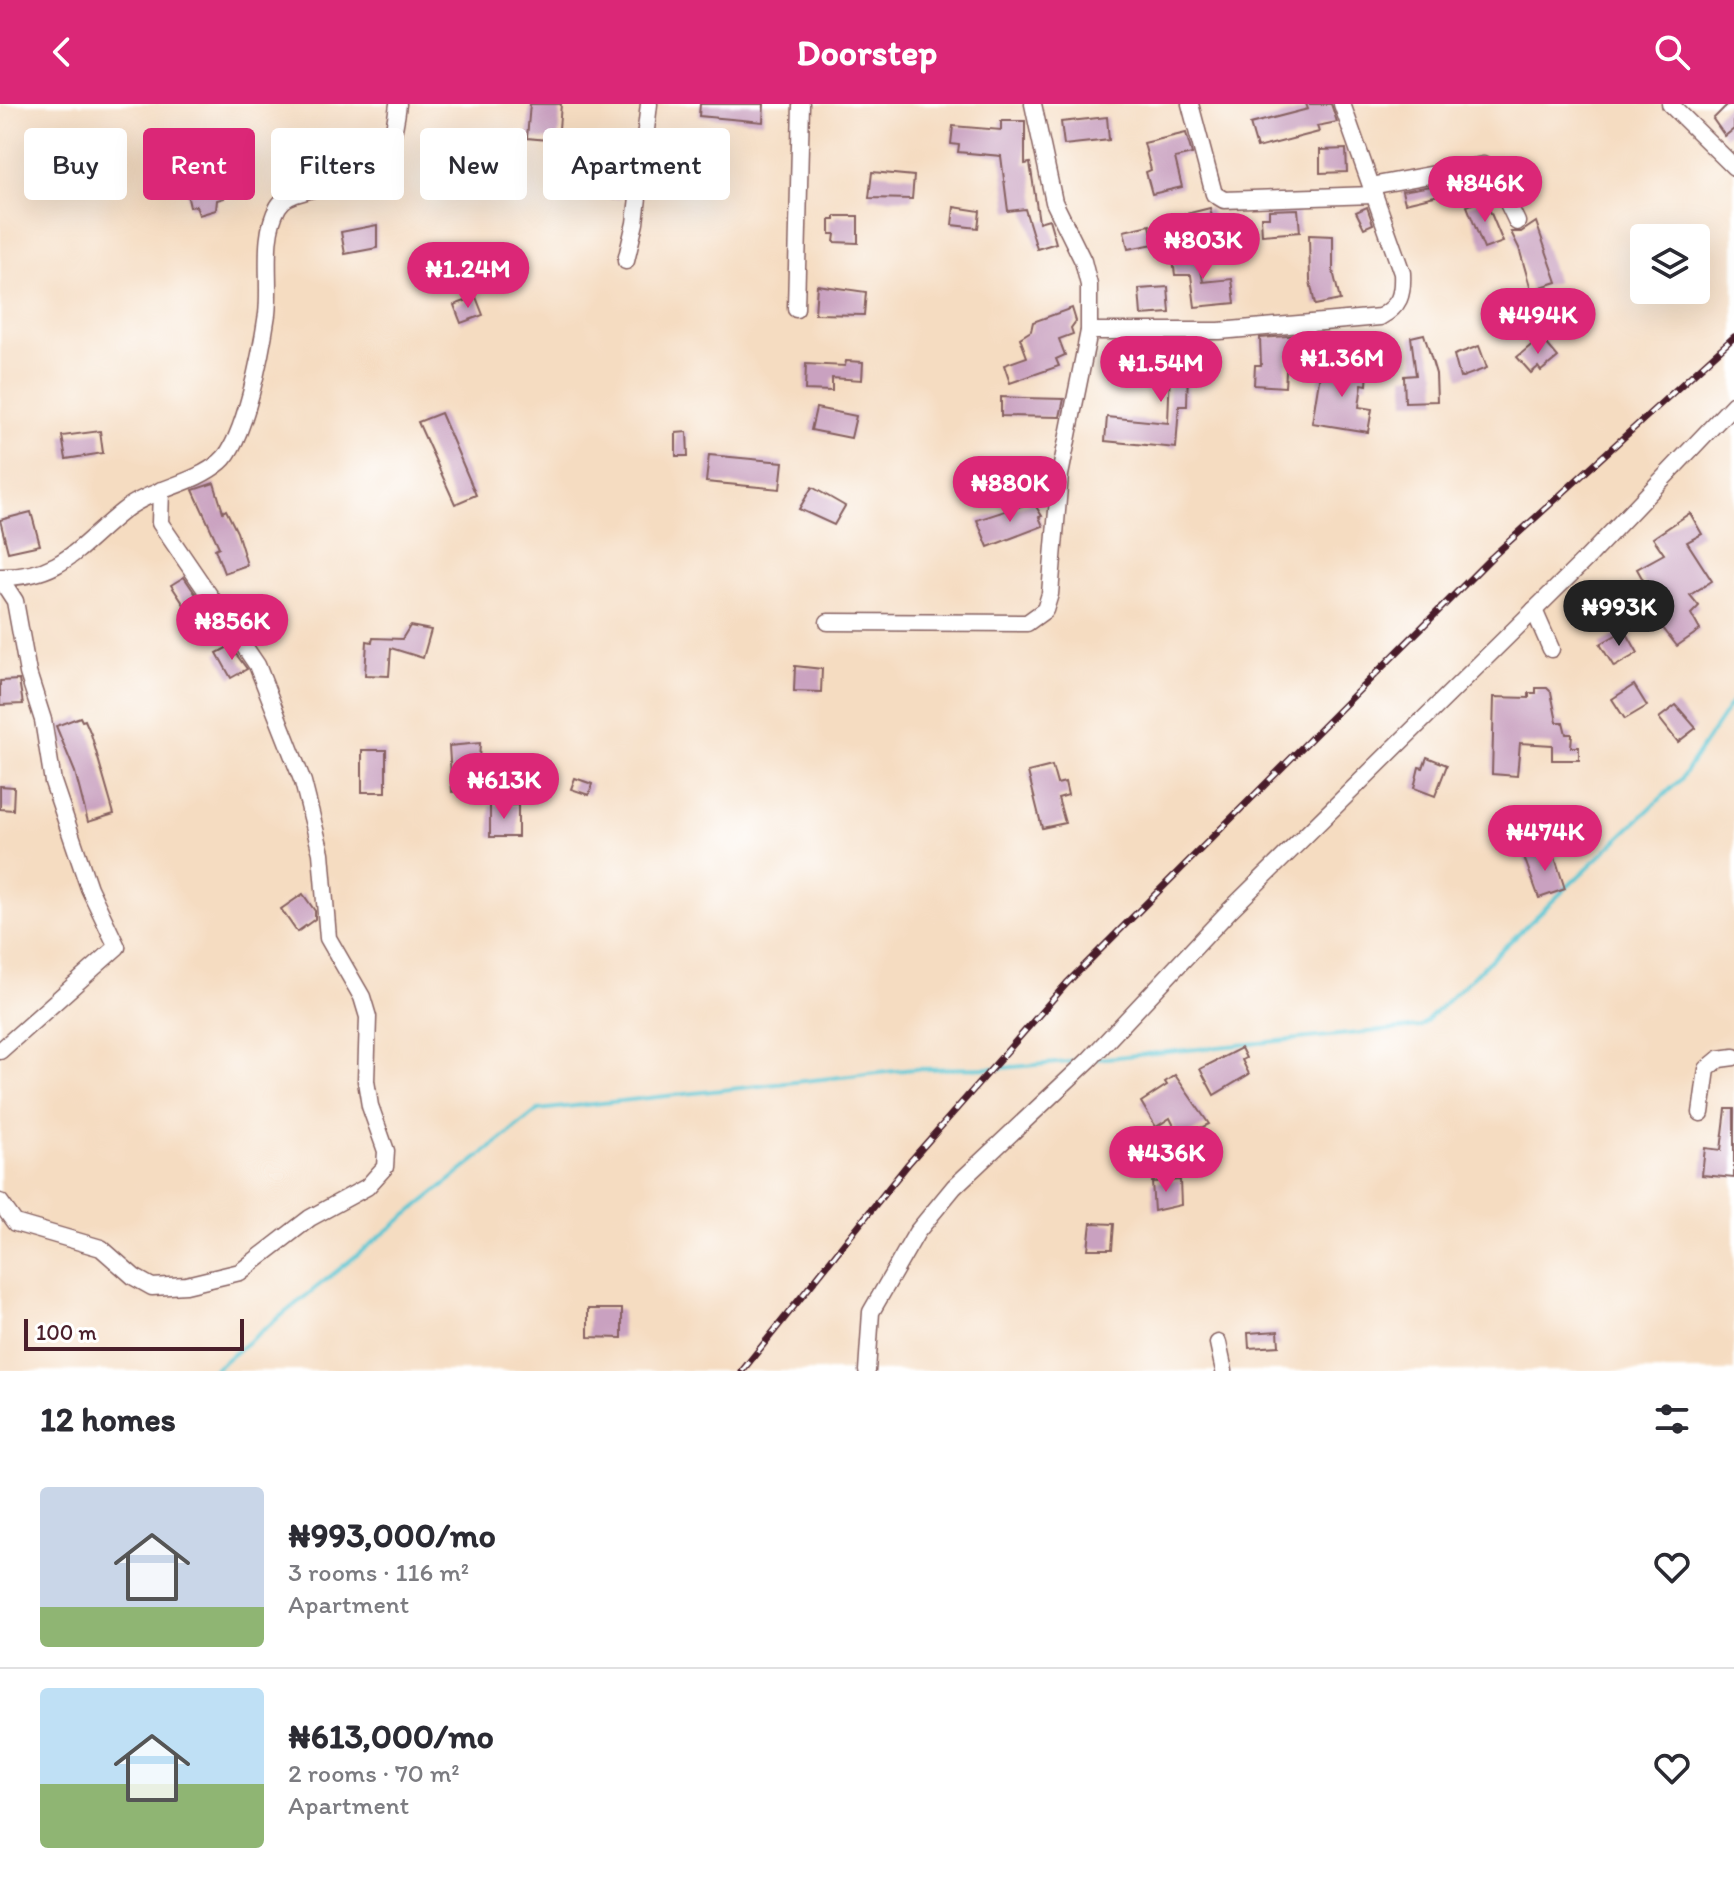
<!DOCTYPE html>
<html lang="en">
<head>
<meta charset="utf-8">
<style>
	:root { --surface:#fff; --page:#f2f2f3; --text:#2b2b33; --muted:#7c7c81; --line:#e1e1e2; --accent:#db2777 }
	body { margin:0; font-family:Itim,sans-serif; background:var(--page); color:var(--text); height:100vh; display:flex; flex-direction:column; font-size:30px; white-space:nowrap }
	* { box-sizing:border-box; margin:0 }
	p { font-size:26px; color:var(--muted) }
	.icon { flex:none; width:44px; height:44px; fill:none; stroke:currentColor; stroke-width:2; stroke-linecap:round; stroke-linejoin:round }
	.map { position:relative; height:1267px; overflow:hidden }
	.panel { display:flex; flex-direction:column; background:var(--surface); flex:1 }
	.panel>* { flex:none }
	.hud { position:absolute; left:24px; top:24px; width:800px; height:72px; display:flex; gap:16px }
	.controls { position:absolute; left:1630px; top:120px; display:grid; gap:16px }
	.controls a { display:grid; place-items:center; width:80px; height:80px; border-radius:8px; background:var(--surface); box-shadow:0 8px 32px #0002; font-size:40px }
	.scale { position:absolute; left:24px; bottom:20px; width:220px; box-sizing:border-box; padding-left:8px; border:4px solid #4a1f2b; border-top:0; font-size:22px; line-height:28px; white-space:nowrap; color:#4a1f2b; -webkit-text-stroke:6px #fff; paint-order:stroke }
	.price { position:absolute; translate:-50% -68px; padding:0 18px; border-radius:28px; background:var(--accent); color:#fff; font-size:26px; line-height:52px; filter:drop-shadow(0 2px 4px #0008) }
	.price::after { content:''; position:absolute; left:50%; top:48px; width:24px; height:18px; margin-left:-12px; background:inherit; clip-path:polygon(0 0,100% 0,50% 100%) }
	.price.active { background:#222; color:#fff }
	ul { padding:0; list-style:none }
	li { display:flex; align-items:center; gap:24px; height:200px; padding:0 40px }
	li+li { border-top:2px solid var(--line) }
	li span { display:grid; place-items:center; flex:none; width:224px; height:160px; border-radius:8px; color:#555 }
	li>.icon { margin-inline-start:auto }
	span .icon { width:96px; height:96px; fill:#fffc; stroke-width:1 }
	li b { font-size:34px }
	h2 { display:flex; justify-content:space-between; align-items:center; height:96px; padding:0 40px; font-size:34px }
	.tag { padding:0 28px; border-radius:8px; background:var(--surface); box-shadow:0 8px 32px #0002; font-size:28px; line-height:72px }
	.tag.active { background:var(--accent); color:#fff }
	header { display:flex; justify-content:space-between; align-items:center; height:104px; padding:0 40px; background:var(--accent); color:#fff; font-size:36px; font-weight:700 }
	.map>svg:first-child { display:block }
	.lines { fill:none; stroke-linecap:round; stroke-linejoin:round }
	.stream { stroke:#59c5d2; stroke-width:4 }
	.building { fill:#c9a1c0 }
	.minor-casing { stroke:#866160; stroke-width:19 }
	.minor { stroke:#fff; stroke-width:16 }
	.rail-casing { stroke:#4a1f2b; stroke-width:7 }
	.rail { stroke:#fff; stroke-width:4; stroke-dasharray:12; stroke-linecap:butt }
</style>
</head>
<body>
<header><svg class="icon" aria-label="back" viewBox="0 0 24 24"><path d="M15 5l-7 7 7 7"/></svg>Doorstep<svg class="icon" aria-label="search" viewBox="0 0 24 24"><circle cx="10" cy="10" r="6"/><path d="M15 15l6 6"/></svg></header>
<div class="map">
<svg width="1734" height="1267" viewBox="0 0 1734 1267">
	<rect width="100%" height="100%" fill="#fff"/>
	<filter id="ink" filterUnits="userSpaceOnUse"><feTurbulence type="fractalNoise" baseFrequency=".0125" numOctaves="2"/><feDisplacementMap in="SourceGraphic" scale="16" xChannelSelector="R" yChannelSelector="G"/><feConvolveMatrix kernelMatrix="1 2 1 2 8 2 1 2 1" color-interpolation-filters="sRGB"/></filter>
	<filter id="wash" filterUnits="userSpaceOnUse"><feTurbulence type="fractalNoise" baseFrequency=".006" numOctaves="4" result="noise"/><feDisplacementMap in="SourceGraphic" scale="32" xChannelSelector="R" yChannelSelector="G"/><feGaussianBlur stdDeviation="1.8" result="paint"/><feColorMatrix in="noise" values="0 0 0 0 0 0 0 0 0 0 0 0 0 0 0 0 0 1.4 0 .05"/><feComposite in="paint" operator="in"/></filter>
	<g filter="url(#wash)">
		<rect width="100%" height="100%" fill="#f5dcc1"/>
		<g class="lines">
			<g class="stream">
				<path d="M1096,955l324,-32 260,-247 54,-81"/>
				<path d="M212,1267l326,-261 376,-41 88,-1 77,-7"/>
			</g>
		</g>
		<g id="blocks">
			<g class="building">
				<path d="M530,0h31l-3,37 -31,-3z"/>
				<path d="M700,0h64l-1,18 -64,-6z"/>
				<path d="M1306,0h25l6,18 -20,4 2,6 -62,16 -7,-24 58,-15z"/>
				<path d="M1728,0h6v25l-9,7 -12,-17z"/>
				<path d="M1107,13l2,23 -45,5 -3,-23z"/>
				<path d="M1001,17h24v43l5,-1 9,59 10,-3 7,24 -19,6 -12,-40 -17,2 -7,-55 -43,-4 1,-7 -8,-1 2,-18 48,4z"/>
				<path d="M1186,29l6,21 -17,4 7,29 -30,7 -6,-22 5,-2 -7,-27z"/>
				<path d="M602,41l25,3 -7,51 -26,-3z"/>
				<path d="M1320,46l26,-1 1,23 -27,1z"/>
				<path d="M216,63l8,31 -7,2 -1,10 -17,5 -3,-9 -6,1 -7,-30z"/>
				<path d="M872,68l42,4 -2,23 -43,-1z"/>
				<path d="M1437,81l2,10 -34,8 -3,-12z"/>
				<path d="M1485,95l18,43 -19,7 -17,-43z"/>
				<path d="M954,103l26,4 -2,17 -26,-3z"/>
				<path d="M1367,103l6,17 -9,4 -8,-16z"/>
				<path d="M1210,104l6,25 -28,7 -6,-25z"/>
				<path d="M1298,105l2,23 -38,3 -1,-18h8v-7z"/>
				<path d="M835,112h23v27l-24,-1 1,-8h-5v-14h5z"/>
				<path d="M1536,118l21,60 -26,8 -12,-42 -8,-16h10z"/>
				<path d="M377,121v23l-32,6 -4,-22z"/>
				<path d="M1150,121l4,19 -26,5 -4,-18z"/>
				<path d="M1309,131l24,1v35l7,29 -25,5 -5,-24z"/>
				<path d="M1198,145l5,33 29,-3 3,24 -40,4 -4,-32h-16l-3,-22z"/>
				<path d="M817,181l49,7 -2,23 -49,-1z"/>
				<path d="M1168,183l2,26 -29,2 -2,-26z"/>
				<path d="M476,193l7,18 -22,8 -7,-18z"/>
				<path d="M1072,204l4,13 -5,7 2,6 -14,5 6,16 -9,4 3,7 -49,17 -6,-18 23,-8 -7,-19 11,-7 2,-9z"/>
				<path d="M1314,230l-3,26 -24,-3 -2,30 -31,-2 1,-20h6l-1,-27z"/>
				<path d="M1424,230l12,40 1,27 -32,1 -1,-26 12,-1 -5,-38z"/>
				<path d="M1541,233l17,20 -17,14 -3,-4 -7,6 -14,-16z"/>
				<path d="M1171,238h30v27l-13,-1 -1,38h-8l-3,42 -71,-7 2,-24 61,6z"/>
				<path d="M1479,242l8,22 -27,10 -6,-23z"/>
				<path d="M846,257l17,1 -1,18 -30,-2v13l-27,-1 1,-26 39,2z"/>
				<path d="M1336,262l32,6 -1,13 -5,-1 -3,23 13,2 -4,23 -56,-9 9,-56 14,2z"/>
				<path d="M1001,293l22,1 41,1 -4,18 -59,-1z"/>
				<path d="M816,304l40,8 -5,22 -40,-8z"/>
				<path d="M441,309l35,82 -21,9 -37,-82z"/>
				<path d="M100,327l3,22 -37,6 -4,-23z"/>
				<path d="M687,328l1,24h-12v-23z"/>
				<path d="M709,351l74,7 -3,27 -74,-7z"/>
				<path d="M214,379l9,29 3,-2 11,22 10,33 -23,8 -9,-24 4,-2 -26,-57z"/>
				<path d="M812,383l33,19 -11,19 -35,-16z"/>
				<path d="M1033,398l9,14 -3,1 4,9 -55,21 -11,-27z"/>
				<path d="M31,408l9,33 -32,7 -8,-32z"/>
				<path d="M1690,409l12,21 -15,8 25,39 -22,14 9,11 -8,8 9,16 -23,16 -26,-33 -26,10 -9,-21 32,-13 -11,-20 27,-15 -11,-16z"/>
				<path d="M184,473l29,43 -13,9 -29,-44z"/>
				<path d="M410,522l21,4 -8,28 -32,-10 -2,28 -24,-1 2,-34 5,1 1,-4 29,1z"/>
				<path d="M1625,526l13,23 -24,14 -14,-23z"/>
				<path d="M230,542l17,23 -16,9 -14,-25z"/>
				<path d="M795,562l27,3 -1,23 -27,-1z"/>
				<path d="M19,576l4,24 -23,1v-24z"/>
				<path d="M1634,581l13,21 -22,13 -13,-20z"/>
				<path d="M1536,584h11l4,4 6,30h6l3,12h6l-1,13h8v13h-27v-15l-32,-2 -3,33 -25,-2 2,-77 35,1v-5h7z"/>
				<path d="M1676,601l20,23 -18,14 -19,-24z"/>
				<path d="M80,613l2,4 3,-1 6,14 23,80 -26,8 -13,-50 -19,-46z"/>
				<path d="M480,639l-2,35h6v12l-32,2 -3,-46z"/>
				<rect x="362" y="646" width="24" height="42"/>
				<path d="M1427,653l20,8 -12,31 -21,-8 5,-21 4,1z"/>
				<path d="M1052,662l5,18 8,-2 3,13 -10,3 7,25 -23,5 -14,-56z"/>
				<path d="M575,674l17,6 -3,11 -18,-6z"/>
				<path d="M0,682l14,1 -1,23 -13,-1z"/>
				<rect x="490" y="701" width="28" height="32"/>
				<path d="M1552,744l13,41 -26,9 -15,-41z"/>
				<path d="M303,790l12,17v8l-18,13 -16,-23z"/>
				<path d="M1241,944l5,10 -4,2 7,14 -35,21 -14,-26z"/>
				<path d="M1175,971l34,49 -29,14 -10,-20 -14,9 -15,-25 26,-17 -2,-3z"/>
				<path d="M1726,1005h8v69l-32,-3 3,-27 16,2z"/>
				<path d="M1180,1076l1,25 -27,6 -2,-29z"/>
				<path d="M1091,1119l23,1 -2,25h-24z"/>
				<path d="M588,1205h34v29l-34,-1z"/>
				<path d="M1278,1227l1,15 -30,2 -1,-15z"/>
			</g>
		</g>
	</g>
	<g filter="url(#ink)">
		<use href="#blocks" fill-opacity="0" stroke="#866160" stroke-width="2"/>
		<g class="lines">
			<defs>
				<g id="minor">
					<path d="M1190,0l24,90 10,6 150,-5"/>
					<path d="M1670,0l64,63"/>
					<path d="M1371,82l112,-21 9,5 25,52"/>
					<path d="M626,157l9,-38 14,-119"/>
					<path d="M796,205l5,-205"/>
					<path d="M1089,227h130l161,-14c20,-11 23,-22 22,-44l-60,-169"/>
					<path d="M0,473c62,1 79,-31 123,-66 29,-23 70,-26 97,-49 25,-20 42,-114 47,-148 4,-34 -6,-77 11,-107 5,-9 16,-13 25,-15 65,-21 86,-12 95,-88"/>
					<path d="M0,474l15,23 13,72 15,47 10,62 36,106 28,59 -117,104"/>
					<path d="M1534,506l17,39"/>
					<path d="M828,518l199,1 18,-13 5,-16 10,-119 29,-144v-46l-6,-24 -29,-59 -21,-98"/>
					<path d="M1701,1009l6,-44 12,-10 15,-2"/>
					<path d="M0,1098l15,21 86,25 33,29 18,10 34,-2 54,-13 70,-54 57,-31 18,-20 1,-16 -16,-45 -4,-25 2,-64 -6,-20 -34,-59 -7,-85 -18,-71 -46,-117 -97,-142 1,-33"/>
					<path d="M1218,1239l6,28"/>
					<path d="M867,1267l4,-59 46,-80 37,-45 135,-127 141,-150 357,-352 147,-154"/>
				</g>
			</defs>
			<use href="#minor" class="minor-casing"/>
			<use href="#minor" class="minor"/>
			<defs>
				<path id="rail" d="M742,1267l166,-207 159,-181 424,-425 243,-221"/>
			</defs>
			<use href="#rail" class="rail-casing"/>
			<use href="#rail" class="rail"/>
		</g>
	</g>
</svg>
<div class="controls">
<a><svg class="icon" aria-label="layers" viewBox="0 0 24 24"><path d="M12 4l9 5-9 5-9-5zM3 14l9 5 9-5"/></svg></a>
</div>
<div class="scale">100 m</div>
<b class="price" style="left:1485px;top:120px">₦846K</b>
<b class="price" style="left:1203px;top:177px">₦803K</b>
<b class="price" style="left:468px;top:206px">₦1.24M</b>
<b class="price" style="left:1538px;top:252px">₦494K</b>
<b class="price" style="left:1342px;top:295px">₦1.36M</b>
<b class="price" style="left:1161px;top:300px">₦1.54M</b>
<b class="price" style="left:1010px;top:420px">₦880K</b>
<b class="price active" style="left:1619px;top:544px">₦993K</b>
<b class="price" style="left:232px;top:558px">₦856K</b>
<b class="price" style="left:504px;top:717px">₦613K</b>
<b class="price" style="left:1545px;top:769px">₦474K</b>
<b class="price" style="left:1166px;top:1090px">₦436K</b>
<div class="hud">
<a class="tag">Buy</a>
<a class="tag active">Rent</a>
<a class="tag">Filters</a>
<a class="tag">New</a>
<a class="tag">Apartment</a>
</div>
</div>
<section class="panel">
<h2>12 homes<svg class="icon" aria-label="filters" viewBox="0 0 24 24"><path d="M4 7h16M4 17h16"/><circle cx="9" cy="7" r="2"/><circle cx="15" cy="17" r="2"/></svg></h2>
<ul>
<li><span style="background:linear-gradient(#c9d6e8 75%,#8fb573 0)"><svg class="icon" aria-label="home" viewBox="0 0 24 24"><path d="M3 11l9-7 9 7M6 9v11h12V9"/></svg></span><div><b>₦993,000/mo</b><p>3 rooms · 116 m²</p><p>Apartment</p></div><svg class="icon" aria-label="heart" viewBox="0 0 24 24"><path d="M12 20l-8-8c-3-5 5-10 8-4 3-6 11-1 8 4z"/></svg></li>
<li><span style="background:linear-gradient(#bfe0f5 60%,#8fb573 0)"><svg class="icon" aria-label="home" viewBox="0 0 24 24"><path d="M3 11l9-7 9 7M6 9v11h12V9"/></svg></span><div><b>₦613,000/mo</b><p>2 rooms · 70 m²</p><p>Apartment</p></div><svg class="icon" aria-label="heart" viewBox="0 0 24 24"><path d="M12 20l-8-8c-3-5 5-10 8-4 3-6 11-1 8 4z"/></svg></li>
</ul>
</section>
</body>
</html>
